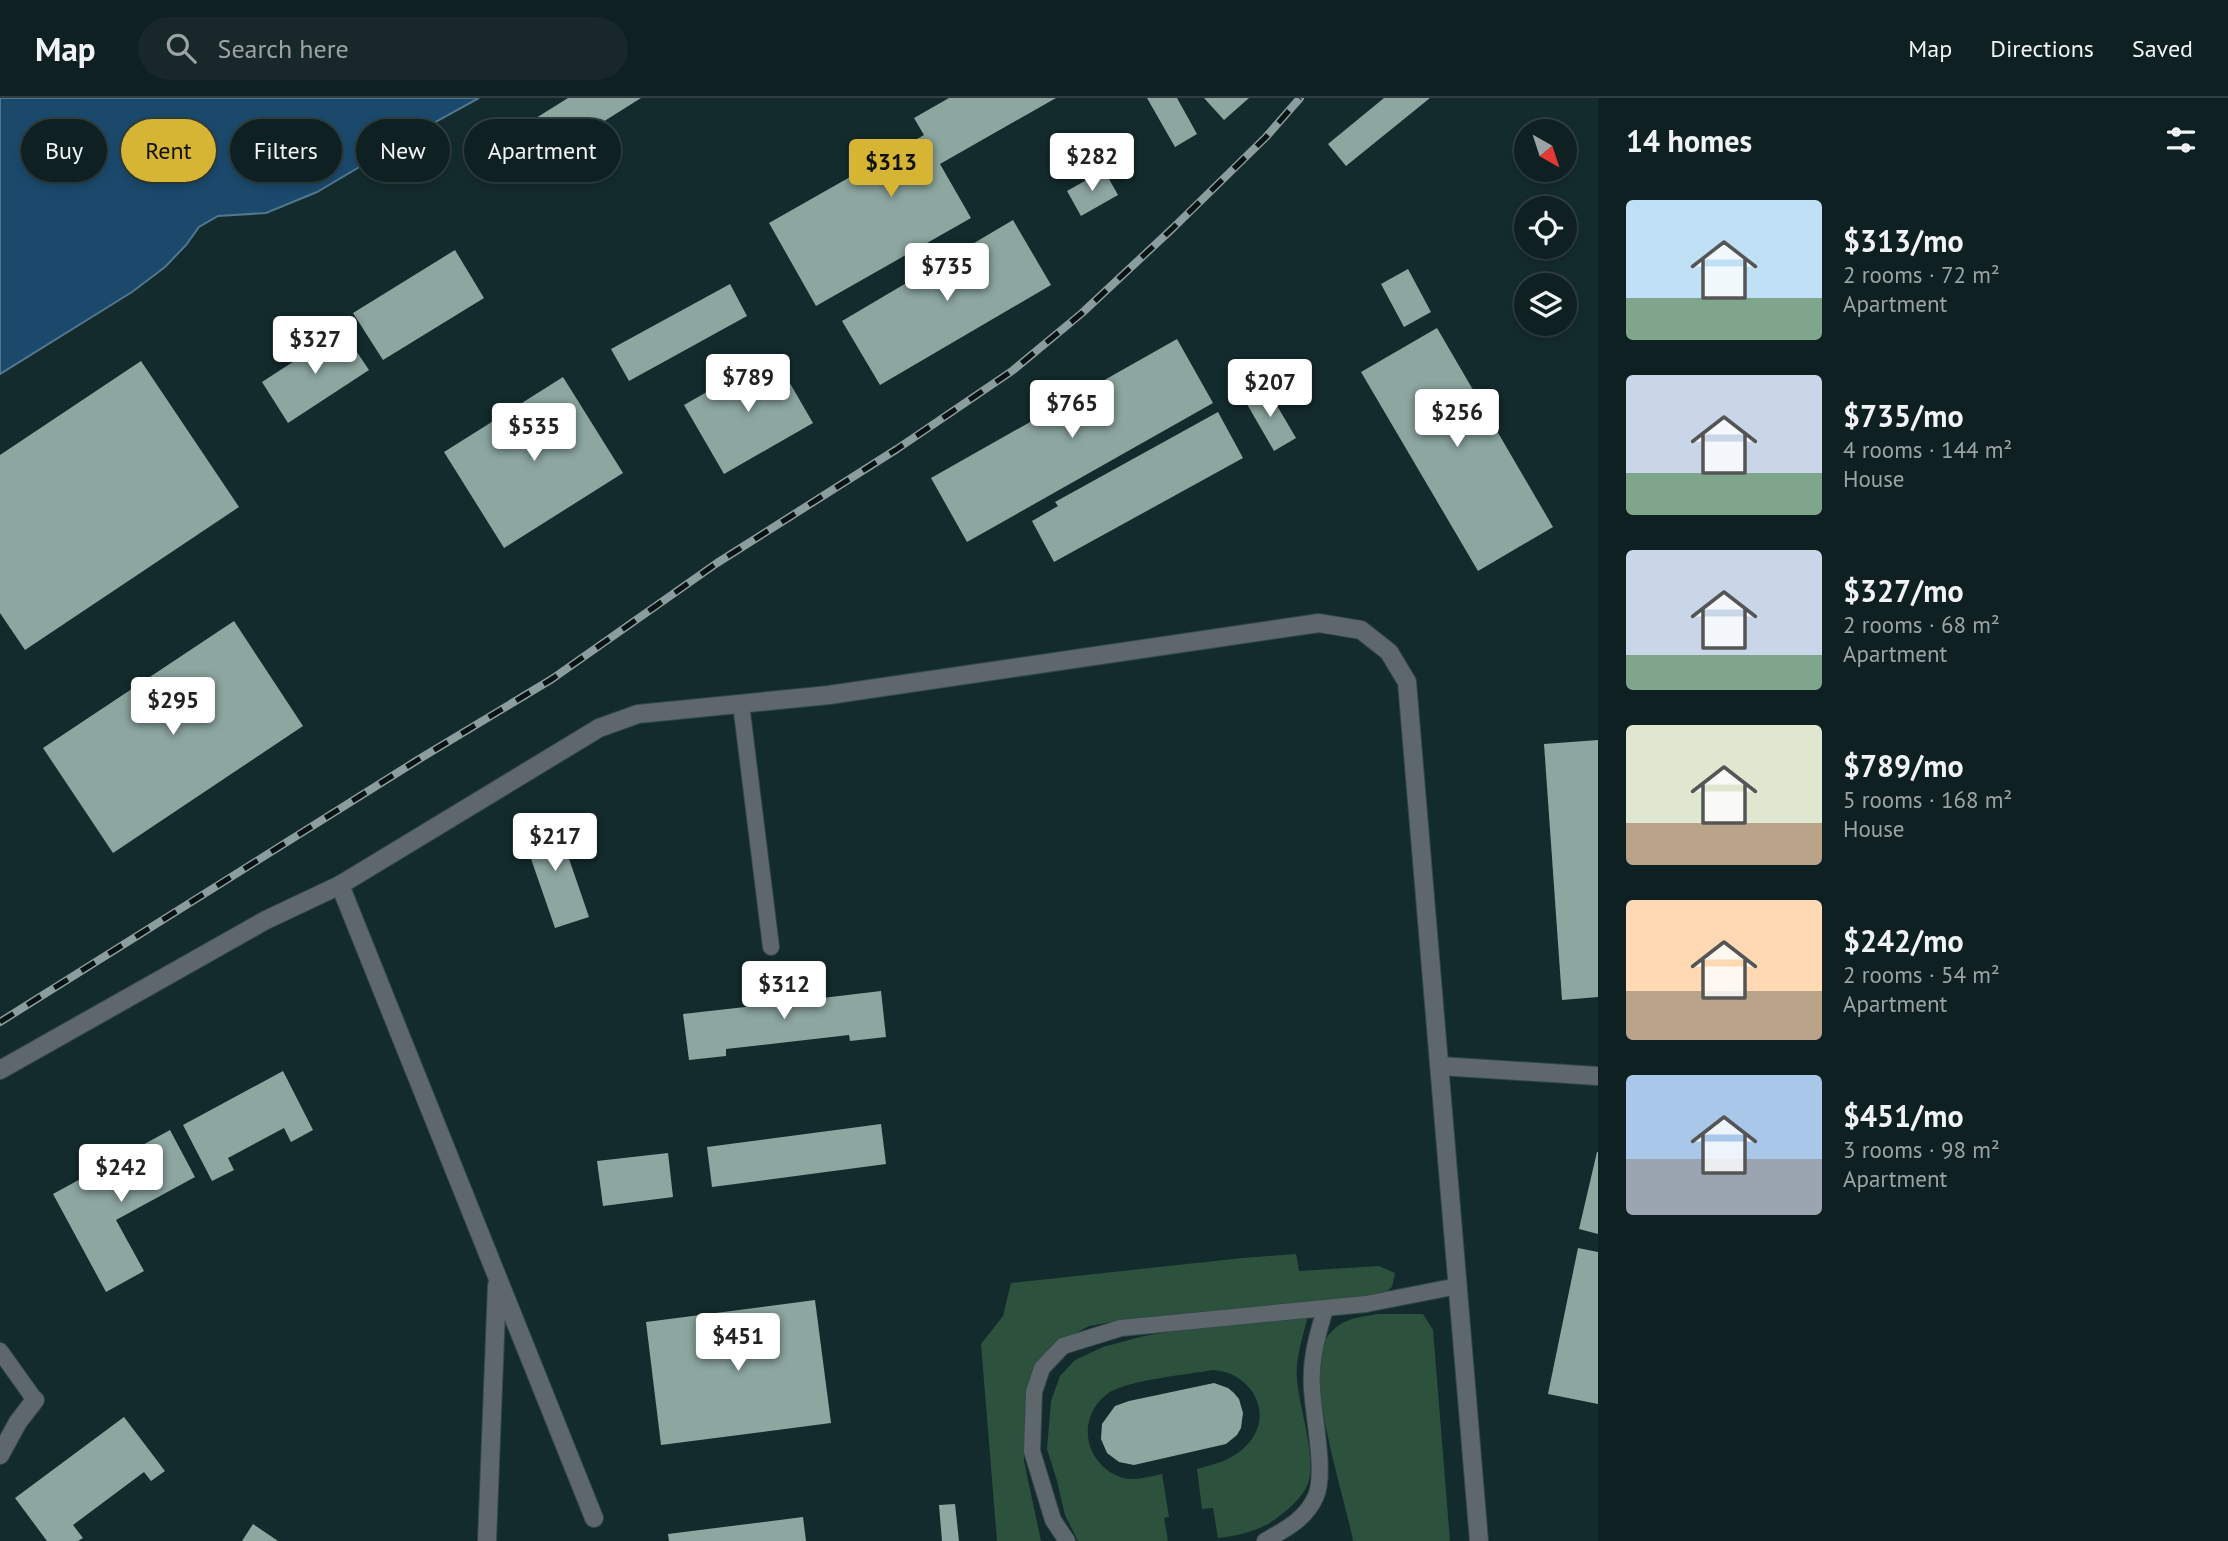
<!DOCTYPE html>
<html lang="en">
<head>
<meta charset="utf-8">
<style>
	:root { --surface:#0f2022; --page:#18282a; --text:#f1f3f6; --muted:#9ba3a5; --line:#2f3e40; --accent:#d6b534 }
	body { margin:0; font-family:"PT Sans",sans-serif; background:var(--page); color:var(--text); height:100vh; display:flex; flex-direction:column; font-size:26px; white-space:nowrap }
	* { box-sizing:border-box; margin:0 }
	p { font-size:23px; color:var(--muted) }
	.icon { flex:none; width:38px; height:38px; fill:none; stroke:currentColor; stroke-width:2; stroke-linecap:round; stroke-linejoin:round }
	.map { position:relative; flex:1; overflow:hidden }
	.sheet { display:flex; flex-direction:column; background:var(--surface); width:630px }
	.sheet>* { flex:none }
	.banner { position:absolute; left:21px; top:21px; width:665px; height:63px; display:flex; gap:14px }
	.needle { width:46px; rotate:141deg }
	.fabs { position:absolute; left:1514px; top:21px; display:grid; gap:14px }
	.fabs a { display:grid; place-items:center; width:63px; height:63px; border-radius:50%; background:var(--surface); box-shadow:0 4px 10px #0003,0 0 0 2px var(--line); font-size:35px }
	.price { position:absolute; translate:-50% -60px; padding:0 16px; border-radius:7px; background:#fff; color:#222; font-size:23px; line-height:46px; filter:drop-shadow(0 2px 4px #0008) }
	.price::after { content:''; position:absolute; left:50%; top:42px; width:21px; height:16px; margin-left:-10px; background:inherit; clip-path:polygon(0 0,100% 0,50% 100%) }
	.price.on { background:var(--accent); color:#111 }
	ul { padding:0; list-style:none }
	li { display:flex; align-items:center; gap:21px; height:175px; padding:0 28px }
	li span { display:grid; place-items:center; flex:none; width:196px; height:140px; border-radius:7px; color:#555 }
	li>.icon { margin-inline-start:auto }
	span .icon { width:84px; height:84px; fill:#fffc; stroke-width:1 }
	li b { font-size:30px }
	h2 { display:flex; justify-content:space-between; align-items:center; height:84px; padding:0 28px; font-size:30px }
	.tag { padding:0 24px; border-radius:32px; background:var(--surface); box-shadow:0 4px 10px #0003,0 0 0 2px var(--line); font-size:24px; line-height:63px }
	.tag.on { background:var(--accent); color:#111 }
	header { display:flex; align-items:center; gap:42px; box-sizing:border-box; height:98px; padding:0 35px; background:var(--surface); border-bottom:2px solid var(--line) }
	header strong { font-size:33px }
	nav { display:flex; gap:38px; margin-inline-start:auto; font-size:24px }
	.search { width:490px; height:63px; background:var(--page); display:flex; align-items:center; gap:18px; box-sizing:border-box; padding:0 24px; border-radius:38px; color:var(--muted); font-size:26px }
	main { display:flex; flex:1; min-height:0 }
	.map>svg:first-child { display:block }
	.green { fill:#2c523d }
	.water { fill:#1b496c; stroke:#52768e; stroke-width:2 }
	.building { fill:#8da6a0 }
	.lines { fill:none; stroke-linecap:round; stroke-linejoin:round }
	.service-casing { stroke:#324849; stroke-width:18 }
	.minor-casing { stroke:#324849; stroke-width:20 }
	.service { stroke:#5e676b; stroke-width:16 }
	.minor { stroke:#5e676b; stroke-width:18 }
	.rail-casing { stroke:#8c9d9e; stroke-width:8 }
	.rail { stroke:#081212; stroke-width:5; stroke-dasharray:16; stroke-linecap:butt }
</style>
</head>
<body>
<header>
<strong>Map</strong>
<div class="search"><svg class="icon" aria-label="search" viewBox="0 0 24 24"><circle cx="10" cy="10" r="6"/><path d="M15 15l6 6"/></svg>Search here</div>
<nav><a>Map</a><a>Directions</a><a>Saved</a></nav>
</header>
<main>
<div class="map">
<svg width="1598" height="1443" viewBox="0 0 1598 1443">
	<rect width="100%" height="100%" fill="#142b2d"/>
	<g class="green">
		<path d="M1296,1156l3,17 80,-5 16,7 -3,14 -12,9 -269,26 -22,4 -26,14 -16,13 -15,21 -6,27 -2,60 17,80h-44l-16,-197 22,-28 8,-33 232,-25z"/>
		<path d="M1378,1216h45l10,16 17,211h-97c-7,-40 -49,-167 -29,-199 14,-23 30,-24 54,-28z"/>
		<path d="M1308,1218c-5,20 -13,43 -11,64 2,27 21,81 10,106 -5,11 -16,21 -25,28 -17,15 -42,22 -64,24l-5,-30 -11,1 -5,-40c18,-5 36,-9 49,-23 31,-31 5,-75 -34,-76 -26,5 -86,10 -105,24 -31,24 -23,69 13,83 13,5 28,0 42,-3l7,43 -5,1 4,23h-90l-13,-26 -8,-34 -10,-32 4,-48 9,-25 15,-16 28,-13 41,-11 61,-10z"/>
	</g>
	<path class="water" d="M0,0h479l-42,23 -120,71 -51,21 -48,3 -19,11 -13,18 -21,22 -33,25 -132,82z"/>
	<g class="building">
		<path d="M568,0h73l-135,85 -21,-33z"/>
		<path d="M949,0h107l-116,66 31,54 -155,88 -47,-83 155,-88 -10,-17z"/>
		<path d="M1147,0h30l20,36 -22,13z"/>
		<path d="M1204,0h45l-25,22z"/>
		<path d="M1384,0h46l-84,68 -18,-22z"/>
		<path d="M1104,72l14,25 -37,21 -14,-25z"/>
		<path d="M1013,122l38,65 -171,100 -38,-64z"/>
		<path d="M455,152l29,48 -101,62 -30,-47z"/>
		<path d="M1408,171l23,43 -27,15 -23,-43z"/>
		<path d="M730,186l17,32 -118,65 -18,-32z"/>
		<path d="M1437,230l116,199 -75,44 -117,-199z"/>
		<path d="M342,232l27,40 -81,53 -26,-41z"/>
		<path d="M1177,241l36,64 -246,139 -36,-64z"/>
		<path d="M773,256l40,69 -89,51 -40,-69z"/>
		<path d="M141,263l98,146 -214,143 -25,-37v-158z"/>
		<path d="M563,279l60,96 -119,75 -60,-96z"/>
		<path d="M1266,289l30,51 -22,13 -30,-52z"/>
		<path d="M1218,314l25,46 -189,104 -22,-41 26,-15 -3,-4z"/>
		<path d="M234,523l69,105 -190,127 -70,-105z"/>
		<path d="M1598,642v257l-36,3 -18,-256z"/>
		<path d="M555,720l34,99 -34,11 -34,-98z"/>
		<path d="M795,884l2,19 84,-10 5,46 -36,4 -1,-6 -123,14v7l-37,4 -6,-46 71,-8 -2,-19z"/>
		<path d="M283,973l30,59 -22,12 -7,-14 -56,30 6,12 -22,11 -29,-56z"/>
		<path d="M881,1026l5,40 -174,23 -5,-40z"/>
		<path d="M170,1032l25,47 -79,43 28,51 -38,21 -53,-98z"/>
		<path d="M1597,1054h1v82l-19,-5z"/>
		<path d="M668,1055l5,44 -70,9 -6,-45z"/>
		<path d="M1578,1150l20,4v152l-50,-10z"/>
		<path d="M815,1202l16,123 -170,22 -15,-123z"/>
		<path d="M1214,1285l14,5 6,5 5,6 4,14 -2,15 -4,7 -11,9 -92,21 -15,-3 -12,-9 -6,-14 1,-15 13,-18 14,-5z"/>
		<path d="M124,1319l41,54 -14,10 -7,-9 -71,53 10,13 -5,3h-31l-32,-43z"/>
		<path d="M955,1406l4,37h-17l-3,-36z"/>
		<path d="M803,1419l3,24h-137l-1,-7z"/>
		<path d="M253,1426l25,17h-36z"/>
	</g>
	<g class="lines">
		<defs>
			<g id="service">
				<path d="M741,606l30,243"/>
				<path d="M0,1253l35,49"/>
				<path d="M1067,1443l-14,-21 -21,-69 2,-59 8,-24 21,-22 58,-18 245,-24 92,-18"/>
				<path d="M1265,1443c21,-12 41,-22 51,-45 10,-24 -3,-81 -4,-108 -2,-29 5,-51 13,-79"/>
			</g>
			<g id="minor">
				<path d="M340,787l254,633"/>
				<path d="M1440,968l158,10"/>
				<path d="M0,972l266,-150 74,-35 259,-157 39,-14 191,-19 490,-72 42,7 28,22 18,30 72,859"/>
				<path d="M0,1357l18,-33 17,-22"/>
				<path d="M487,1443l10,-256"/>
			</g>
		</defs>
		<use href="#service" class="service-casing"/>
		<use href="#minor" class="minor-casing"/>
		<use href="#service" class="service"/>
		<use href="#minor" class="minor"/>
		<defs>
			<path id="rail" d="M0,924l416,-261 136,-82 165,-116 180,-114 115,-78 70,-58 91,-85 93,-91 34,-39"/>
		</defs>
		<use href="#rail" class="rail-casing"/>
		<use href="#rail" class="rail"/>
	</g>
</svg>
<div class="fabs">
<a><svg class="needle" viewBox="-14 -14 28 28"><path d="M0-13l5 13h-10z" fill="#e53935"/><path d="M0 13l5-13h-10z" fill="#9ba3a5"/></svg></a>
<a><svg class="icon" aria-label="locate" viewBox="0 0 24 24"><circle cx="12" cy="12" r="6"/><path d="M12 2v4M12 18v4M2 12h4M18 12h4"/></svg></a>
<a><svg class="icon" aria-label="layers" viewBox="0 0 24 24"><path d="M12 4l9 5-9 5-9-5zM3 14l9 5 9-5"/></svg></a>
</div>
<b class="price" style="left:1092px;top:95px">$282</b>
<b class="price on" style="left:891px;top:101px">$313</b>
<b class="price" style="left:947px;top:205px">$735</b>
<b class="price" style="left:315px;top:278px">$327</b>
<b class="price" style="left:748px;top:316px">$789</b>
<b class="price" style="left:1270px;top:321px">$207</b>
<b class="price" style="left:1072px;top:342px">$765</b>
<b class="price" style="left:1457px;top:351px">$256</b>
<b class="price" style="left:534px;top:365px">$535</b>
<b class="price" style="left:173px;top:639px">$295</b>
<b class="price" style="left:555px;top:775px">$217</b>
<b class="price" style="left:784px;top:923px">$312</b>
<b class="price" style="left:121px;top:1106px">$242</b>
<b class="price" style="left:738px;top:1275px">$451</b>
<div class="banner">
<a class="tag">Buy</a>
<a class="tag on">Rent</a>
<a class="tag">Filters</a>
<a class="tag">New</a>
<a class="tag">Apartment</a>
</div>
</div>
<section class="sheet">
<h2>14 homes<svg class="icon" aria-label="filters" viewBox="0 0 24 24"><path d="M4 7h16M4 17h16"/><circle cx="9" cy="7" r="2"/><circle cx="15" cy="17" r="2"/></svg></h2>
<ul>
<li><span style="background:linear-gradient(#bfe0f5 70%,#7fa58c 0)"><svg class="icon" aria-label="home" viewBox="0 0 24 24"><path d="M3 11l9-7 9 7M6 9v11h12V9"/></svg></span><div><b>$313/mo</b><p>2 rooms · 72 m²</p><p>Apartment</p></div></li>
<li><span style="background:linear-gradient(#c9d6e8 70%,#7fa58c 0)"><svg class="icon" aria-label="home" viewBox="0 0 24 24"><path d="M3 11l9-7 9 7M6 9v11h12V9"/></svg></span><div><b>$735/mo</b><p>4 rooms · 144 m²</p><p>House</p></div></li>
<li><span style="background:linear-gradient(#c9d6e8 75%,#7fa58c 0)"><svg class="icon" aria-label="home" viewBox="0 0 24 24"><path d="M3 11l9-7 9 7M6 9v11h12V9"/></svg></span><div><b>$327/mo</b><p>2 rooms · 68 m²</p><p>Apartment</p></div></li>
<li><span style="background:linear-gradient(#dfe7d0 70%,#b9a48a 0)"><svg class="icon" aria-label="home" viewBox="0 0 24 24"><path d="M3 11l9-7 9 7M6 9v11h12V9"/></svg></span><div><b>$789/mo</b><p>5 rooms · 168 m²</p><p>House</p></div></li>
<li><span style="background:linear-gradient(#ffd9b3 65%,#b9a48a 0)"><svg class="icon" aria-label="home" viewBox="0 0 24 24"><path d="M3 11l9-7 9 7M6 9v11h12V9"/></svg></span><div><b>$242/mo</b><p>2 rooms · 54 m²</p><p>Apartment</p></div></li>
<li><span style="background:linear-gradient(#a9c7e8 60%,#9aa5b1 0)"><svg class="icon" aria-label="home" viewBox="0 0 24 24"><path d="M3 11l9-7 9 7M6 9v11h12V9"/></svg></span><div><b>$451/mo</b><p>3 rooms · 98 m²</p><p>Apartment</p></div></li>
</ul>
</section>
</main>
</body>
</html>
